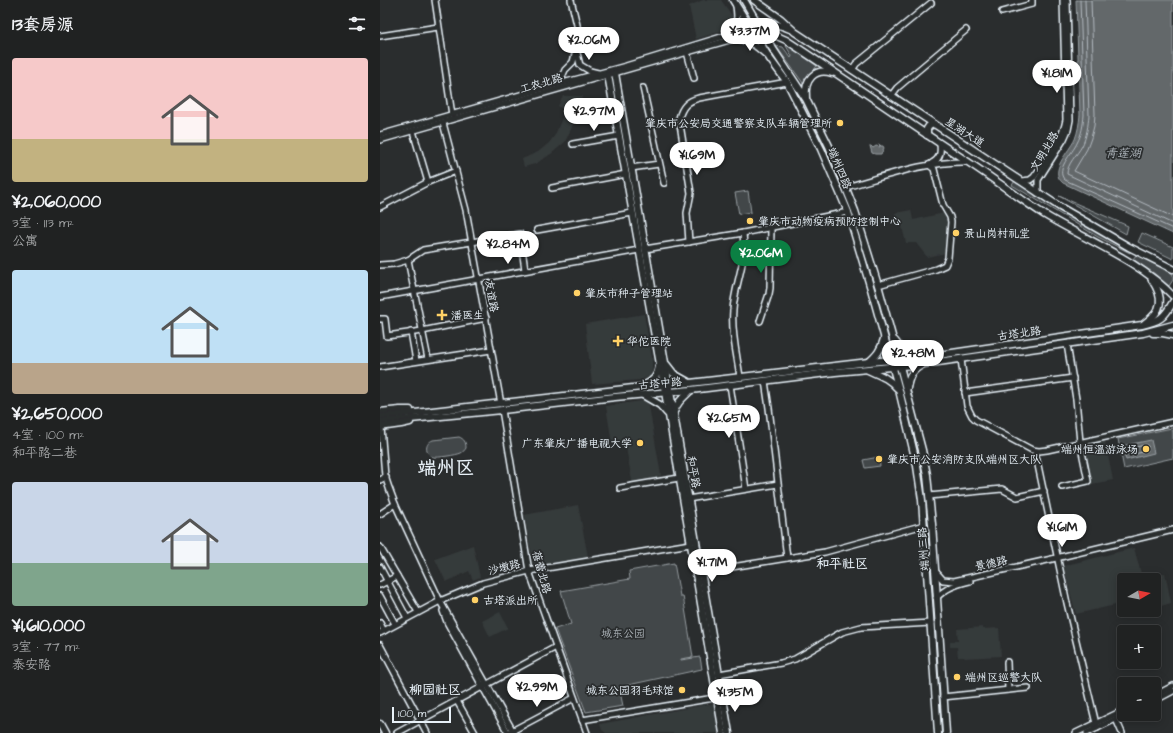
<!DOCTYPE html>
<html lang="zh">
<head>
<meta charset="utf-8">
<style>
	:root { --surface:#202222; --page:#282a2a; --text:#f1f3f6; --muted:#a2a4a5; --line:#3d3f40; --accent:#0b8043 }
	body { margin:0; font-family:"Architects Daughter","LXGW WenKai TC",sans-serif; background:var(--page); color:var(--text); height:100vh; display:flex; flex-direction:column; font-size:15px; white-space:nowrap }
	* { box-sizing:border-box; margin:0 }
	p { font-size:13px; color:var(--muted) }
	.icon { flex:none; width:22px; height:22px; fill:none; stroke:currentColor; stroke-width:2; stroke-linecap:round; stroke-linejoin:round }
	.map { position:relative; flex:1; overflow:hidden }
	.side { display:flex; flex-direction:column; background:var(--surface); width:380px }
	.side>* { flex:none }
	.needle { width:26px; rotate:80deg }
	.buttons { position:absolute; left:737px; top:573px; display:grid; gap:8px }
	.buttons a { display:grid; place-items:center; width:44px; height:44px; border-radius:4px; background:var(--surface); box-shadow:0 2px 10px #0003,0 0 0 1px var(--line); font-size:20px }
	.scale { position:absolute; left:12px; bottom:10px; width:59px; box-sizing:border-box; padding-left:4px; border:2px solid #e8f1f8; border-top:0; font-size:11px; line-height:14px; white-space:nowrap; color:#e8f1f8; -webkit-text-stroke:3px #2a2d2e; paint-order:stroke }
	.price { position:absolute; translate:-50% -34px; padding:0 9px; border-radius:14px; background:#fff; color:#222; font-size:13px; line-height:26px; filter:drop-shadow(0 1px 2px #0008) }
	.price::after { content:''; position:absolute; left:50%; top:24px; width:12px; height:9px; margin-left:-6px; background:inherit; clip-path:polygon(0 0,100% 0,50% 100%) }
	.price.current { background:var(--accent); color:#fff }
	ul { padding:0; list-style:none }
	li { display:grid; align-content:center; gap:8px; height:212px; padding:0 12px }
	li span { display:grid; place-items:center; height:124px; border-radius:4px; color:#555 }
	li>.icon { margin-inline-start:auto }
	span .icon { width:72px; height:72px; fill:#fffc; stroke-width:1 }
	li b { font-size:17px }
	h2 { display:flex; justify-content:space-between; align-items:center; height:48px; padding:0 12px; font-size:17px }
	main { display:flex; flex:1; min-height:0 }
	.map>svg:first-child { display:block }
	.built { fill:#363a3b }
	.green { fill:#424648; stroke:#959ca0 }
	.water { fill:#63686b; stroke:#989fa3 }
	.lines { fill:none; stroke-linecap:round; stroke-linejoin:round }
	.shore { stroke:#b3bac0; stroke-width:1 }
	.minor-casing { stroke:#e8f1f8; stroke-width:8 }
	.major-casing { stroke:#e8f1f8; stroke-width:9 }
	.minor { stroke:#2a2d2e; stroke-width:5 }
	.major { stroke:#2a2d2e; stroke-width:6 }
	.poi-dot { fill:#ffd166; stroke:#2a2d2e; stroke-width:1.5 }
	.labels { text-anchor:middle; stroke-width:3.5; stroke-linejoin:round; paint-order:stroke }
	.street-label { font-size:11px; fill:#e8f1f8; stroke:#2a2d2e }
	.poi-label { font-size:11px; fill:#e8f1f8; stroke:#2a2d2e; text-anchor:start }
	.park-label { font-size:11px; fill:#aeb5ba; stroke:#2a2d2e }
	.water-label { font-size:12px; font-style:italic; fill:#acb3b9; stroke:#2a2d2e }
	.quarter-label { font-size:13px; font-weight:bold; fill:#e8f1f8; stroke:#2a2d2e }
	.town-label { font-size:19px; font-weight:bold; fill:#e8f1f8; stroke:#2a2d2e }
</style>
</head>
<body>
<main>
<section class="side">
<h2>13套房源<svg class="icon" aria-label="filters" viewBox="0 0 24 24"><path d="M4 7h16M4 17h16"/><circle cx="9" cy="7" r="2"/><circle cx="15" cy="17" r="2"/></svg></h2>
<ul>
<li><span style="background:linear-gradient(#f6c9c9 65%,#c2b280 0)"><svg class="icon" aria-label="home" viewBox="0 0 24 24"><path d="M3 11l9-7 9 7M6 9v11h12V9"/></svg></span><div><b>¥2,060,000</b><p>3室 · 113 m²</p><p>公寓</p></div></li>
<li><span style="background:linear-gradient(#bfe0f5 75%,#b9a48a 0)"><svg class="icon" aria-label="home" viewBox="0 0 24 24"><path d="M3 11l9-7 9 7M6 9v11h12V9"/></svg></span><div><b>¥2,650,000</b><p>4室 · 100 m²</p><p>和平路二巷</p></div></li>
<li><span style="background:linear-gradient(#c9d6e8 65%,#7fa58c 0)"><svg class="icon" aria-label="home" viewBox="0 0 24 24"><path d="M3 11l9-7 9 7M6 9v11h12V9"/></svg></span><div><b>¥1,610,000</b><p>3室 · 77 m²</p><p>泰安路</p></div></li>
</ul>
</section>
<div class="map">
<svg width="793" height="733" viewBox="0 0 793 733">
	<rect width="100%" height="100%" fill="#2a2d2e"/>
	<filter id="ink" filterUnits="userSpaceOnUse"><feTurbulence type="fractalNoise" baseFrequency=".025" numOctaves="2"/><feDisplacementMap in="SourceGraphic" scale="8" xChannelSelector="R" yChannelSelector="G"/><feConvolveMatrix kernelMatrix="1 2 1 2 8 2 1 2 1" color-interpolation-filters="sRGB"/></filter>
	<g filter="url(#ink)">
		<g class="built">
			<path d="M323,0h18l12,17v7l-4,5 -33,10 -7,-33z"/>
			<path d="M183,96h20l-11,31 -7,15 -14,12 -16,10 -11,3 -2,-8 16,-7 11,-9 6,-8 10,-24 -7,-5z"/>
			<path d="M531,210l2,10 31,-7 5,16 -3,24 -19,4 -11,-14h-10l-5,-20h-5l-1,-10z"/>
			<path d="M264,314l8,44v13l-2,5 -4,2 -7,2 -47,4 -7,-60z"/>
			<path d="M268,400l14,81 -29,5 -8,-44 -13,2 -6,-38z"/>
			<path d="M725,441l8,39 -21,4 -8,-39z"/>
			<path d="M198,505l10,52 -51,9 -2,-1 -2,-2 -9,-48z"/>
			<path d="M93,545l7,32 -7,3 -4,-9 -23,11 -11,-23z"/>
			<path d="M754,548l8,29 23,-4 6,30 -17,5v-28h-30v23l-48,11 -13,-48z"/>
			<path d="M120,612l8,16 -18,9 -8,-16z"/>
			<path d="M603,627v2l16,-1 2,28 -36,2 -1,-1h-6l-1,-10h-7v-6h8l-1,-12z"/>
			<path d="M335,703l5,30h-114l-4,-3 -2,-6z"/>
		</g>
		<g class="green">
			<path d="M407,45l30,21 -14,17 -27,-37 7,1 8,11 1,-2 -6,-10z"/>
			<path d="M635,181l116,69 -1,3 -32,-16 -86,-52z"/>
			<path d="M368,191l3,21 -12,2 -4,-21z"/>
			<path d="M679,196l69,30 -2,8z"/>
			<path d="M762,233l31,14v12l-35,-17z"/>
			<path d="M756,255l37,19v6l-4,6 -14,-12 -22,-15z"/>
			<path d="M792,428l1,5v25l-49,11 -6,-30z"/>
			<path d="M79,437c5,2 7,5 7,11 -2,3 -2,3 -5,5 -4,2 -24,5 -28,4 -9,-4 -8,-14 0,-17z"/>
			<path d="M499,457l1,9 -15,2 -2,-8z"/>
			<path d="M294,563l6,33h3l10,61 -12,2v1l19,-3 2,12 -83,18 4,19 -37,6 -31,-83 16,-5 -10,-33 69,-12 -1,-8z"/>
		</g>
		<g class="water">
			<path d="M696,0h97v234l-110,-51c-15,-12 6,-31 12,-44 3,-8 4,-15 5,-24z"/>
			<path d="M499,144l2,2h2l1,2 -3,6h-6l-3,-1 -2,-7h1l2,2 3,-2 4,1z"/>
			<path d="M771,440l3,13 -28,7 -4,-14z"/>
		</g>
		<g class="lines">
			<g class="shore">
				<path d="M700,0l4,115c-1,10 -2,19 -7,28 -4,10 -23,27 -12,37l108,49"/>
				<path d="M705,0l4,115c-1,10 -2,21 -7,31 -5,9 -15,18 -15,28l106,50"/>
				<path d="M711,0l4,114 -1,12 -3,12 -4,11 -13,22 99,46"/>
				<path d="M766,445l2,1v2l-1,3 -17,4 -2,-2v-3l1,-1z"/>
			</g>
			<defs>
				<g id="minor">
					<path d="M55,0l17,115"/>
					<path d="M622,12l30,-8v-4"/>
					<path d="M347,34c11,-9 11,-14 9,-28"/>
					<path d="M0,36l58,-9"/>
					<path d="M355,38c14,3 20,7 31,17"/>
					<path d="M307,52l7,26"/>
					<path d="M197,53l3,12 10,6 8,2"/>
					<path d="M472,70l4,-6 75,-61"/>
					<path d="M179,84l6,-14 8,-8 3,-12 2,-17 -1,-8 -6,-25"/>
					<path d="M263,88l21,95"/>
					<path d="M511,96l6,-8 69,-58"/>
					<path d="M63,123l23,87 35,194"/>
					<path d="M33,131l15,51"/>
					<path d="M0,135l179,-51 67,-18 125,-38"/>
					<path d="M0,140l374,-107"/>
					<path d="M193,144l46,-8"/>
					<path d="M552,163c8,-4 9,-10 8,-19"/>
					<path d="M251,168l28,-4"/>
					<path d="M642,181l8,-1 4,-3c12,-18 28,-35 32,-57l-3,-120"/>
					<path d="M466,187c40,-11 80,-26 122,-25"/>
					<path d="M172,188l74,-14"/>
					<path d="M658,193v-13l26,-41 4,-9 2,-10 -3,-120"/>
					<path d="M0,207l48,-25 28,-11"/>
					<path d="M157,230l95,-17"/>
					<path d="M309,242l-2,-29 4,-20 -12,-75c3,-11 8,-17 20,-20l88,-16"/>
					<path d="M265,249l98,-16 105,-21"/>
					<path d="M28,260l20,99"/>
					<path d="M0,265l14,-1 14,-4 15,-10 97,-16 5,36"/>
					<path d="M498,285l58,-16 9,-4 3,-7 3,-36 -1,-5 -7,-12 -9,-36 -5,-4"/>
					<path d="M0,297l259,-47"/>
					<path d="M0,319h5l2,17 35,-5 64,-13"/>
					<path d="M380,321l9,-27 1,-6 1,-60"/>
					<path d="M31,332l5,29"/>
					<path d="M581,359l6,47 5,10 4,4 56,30 7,1 8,-1 126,-28"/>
					<path d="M0,367l111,-17"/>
					<path d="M360,377c-3,-22 -9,-45 -7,-67 1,-16 6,-30 9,-46 3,-10 2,-20 1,-31"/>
					<path d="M385,381l4,27 18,150"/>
					<path d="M350,385l16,104"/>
					<path d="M585,393l108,-15"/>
					<path d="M122,410l27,161 58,162"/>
					<path d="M1,427l4,49 4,12 6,16 45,97 74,132"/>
					<path d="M655,451l32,152 30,125"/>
					<path d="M0,480l6,-3"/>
					<path d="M682,487l26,-6 -8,-39 -4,-43 -9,-55"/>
					<path d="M240,488l59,-10"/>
					<path d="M549,496l73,-7 15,8 27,-6"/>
					<path d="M308,499l90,-15"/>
					<path d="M0,514l15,-10"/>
					<path d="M0,547l38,65"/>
					<path d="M0,567l27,51"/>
					<path d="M555,571l8,9 11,1 98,-22 121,-29"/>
					<path d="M321,572l86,-14 38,-6 99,-27"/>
					<path d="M0,585l17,-9"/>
					<path d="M0,596l15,28"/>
					<path d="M556,598c11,-11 19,-13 34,-17"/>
					<path d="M63,611l4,11 61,111"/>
					<path d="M0,623l4,8"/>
					<path d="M0,633l60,-32 43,-18 46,-12 161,-27"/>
					<path d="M0,645l47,88"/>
					<path d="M627,662l1,28"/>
					<path d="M339,674l62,-11 14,-4 47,-27 19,-5 70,-4"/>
					<path d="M774,696l19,-10"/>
					<path d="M563,697l85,-9"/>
					<path d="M77,701l18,32"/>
					<path d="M774,701l19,-10"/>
					<path d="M736,719l6,14"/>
					<path d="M202,720l138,-23"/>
					<path d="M130,732l64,-34"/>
					<path d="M17,733l159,-86"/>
					<path d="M696,733l48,-23"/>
					<path d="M707,733l39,-19"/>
				</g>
				<g id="major">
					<path d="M353,0l37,59 17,23 34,67 19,44 8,19 23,77 28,101 18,76 5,34 16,233"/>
					<path d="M364,0l25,43 37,56 23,47 26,65 23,74 14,51 30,114 5,25 5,49 14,209"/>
					<path d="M374,0l27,19 14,13 265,175 69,40 44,22"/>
					<path d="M376,26c12,-3 23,-2 34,3"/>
					<path d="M382,31l8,2 16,7c61,40 121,82 182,122 26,17 51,36 77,53 41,25 95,46 128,81"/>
					<path d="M235,73l114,660"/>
					<path d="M228,75l57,317 58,341"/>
					<path d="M426,97c-2,-17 9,-30 26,-24"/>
					<path d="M547,135v-6l2,-3 5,-2"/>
					<path d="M765,323c18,-12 19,-25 7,-43"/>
					<path d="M773,333h10l10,2"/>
					<path d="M515,341c6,9 12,13 23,15"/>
					<path d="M489,362c8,-7 12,-12 15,-23"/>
					<path d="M287,365l7,9 16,9"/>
					<path d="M488,370c11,5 21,8 29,18"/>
					<path d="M265,385c8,-4 13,-9 14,-19"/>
					<path d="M527,388c2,-11 5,-18 15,-23"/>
					<path d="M263,395l17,10 7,8"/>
					<path d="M0,412l20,-2h10"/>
					<path d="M294,412c3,-10 10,-15 17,-22"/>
					<path d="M0,417l262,-30 48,-4 179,-21 56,-5 217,-32c18,-4 22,-7 31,-23"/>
					<path d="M0,422l122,-12 113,-13 76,-7 144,-18 89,-8 219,-31 30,-8"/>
					<path d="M0,427l21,-3 9,-2"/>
					<path d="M0,724l5,9"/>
				</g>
			</defs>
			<use href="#minor" class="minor-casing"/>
			<use href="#major" class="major-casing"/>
			<use href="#minor" class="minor"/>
			<use href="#major" class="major"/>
		</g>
	</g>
	<g class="poi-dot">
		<circle cx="460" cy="123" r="4"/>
		<circle cx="370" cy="221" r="4"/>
		<circle cx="576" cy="233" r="4"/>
		<circle cx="197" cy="293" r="4"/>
		<path d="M60 309h4v4h4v4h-4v4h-4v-4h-4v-4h4z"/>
		<path d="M236 335h4v4h4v4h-4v4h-4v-4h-4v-4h4z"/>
		<circle cx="260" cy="443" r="4"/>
		<circle cx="766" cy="449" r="4"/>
		<circle cx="499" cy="459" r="4"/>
		<circle cx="95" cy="600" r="4"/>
		<circle cx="577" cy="677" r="4"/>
		<circle cx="302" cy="690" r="4"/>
	</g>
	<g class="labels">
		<g class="street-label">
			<text transform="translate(161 83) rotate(-16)" y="4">工农北路</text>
			<text transform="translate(585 132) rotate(33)" y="4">星湖大道</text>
			<text transform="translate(664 151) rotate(-59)" y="4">文明北路</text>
			<text transform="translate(460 168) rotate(67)" y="4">端州四路</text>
			<text transform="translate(112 296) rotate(80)" y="4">友谊路</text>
			<text transform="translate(639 333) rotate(-8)" y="4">古塔北路</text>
			<text transform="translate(280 383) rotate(-5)" y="4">古塔中路</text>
			<text transform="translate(314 472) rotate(80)" y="4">和平路</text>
			<text transform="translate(543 549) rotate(-94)" y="4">端州三路</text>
			<text transform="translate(611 563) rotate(-13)" y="4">景德路</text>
			<text transform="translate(124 567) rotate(-14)" y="4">沙墩路</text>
			<text transform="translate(162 572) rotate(75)" y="4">蓓蕾北路</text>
		</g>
		<g class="poi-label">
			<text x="452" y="127" text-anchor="end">肇庆市公安局交通警察支队车辆管理所</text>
			<text x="378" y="225">肇庆市动物疫病预防控制中心</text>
			<text x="584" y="237">景山岗村礼堂</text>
			<text x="205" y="297">肇庆市种子管理站</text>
			<text x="71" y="319">潘医生</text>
			<text x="247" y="345">华佗医院</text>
			<text x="252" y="447" text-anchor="end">广东肇庆广播电视大学</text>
			<text x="758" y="453" text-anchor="end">端州恒温游泳场</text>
			<text x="507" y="463">肇庆市公安消防支队端州区大队</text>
			<text x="103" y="604">古塔派出所</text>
			<text x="585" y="681">端州区巡警大队</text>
			<text x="294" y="694" text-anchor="end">城东公园羽毛球馆</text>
		</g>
		<g class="park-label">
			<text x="243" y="637">城东公园</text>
		</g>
		<g class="water-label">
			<text x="743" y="157">青莲湖</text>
		</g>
		<g class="quarter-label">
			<text x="462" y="568">和平社区</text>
			<text x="55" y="694">柳园社区</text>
		</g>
		<g class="town-label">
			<text x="66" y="474">端州区</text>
		</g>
	</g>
</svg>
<div class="buttons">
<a><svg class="needle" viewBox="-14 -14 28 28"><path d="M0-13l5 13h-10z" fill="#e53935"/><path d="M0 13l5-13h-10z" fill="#a2a4a5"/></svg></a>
<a>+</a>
<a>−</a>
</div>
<div class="scale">100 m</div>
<b class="price" style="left:370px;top:52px">¥3.37M</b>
<b class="price" style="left:209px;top:61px">¥2.06M</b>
<b class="price" style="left:677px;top:94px">¥1.81M</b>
<b class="price" style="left:214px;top:132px">¥2.97M</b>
<b class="price" style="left:317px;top:176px">¥1.69M</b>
<b class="price" style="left:128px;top:265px">¥2.84M</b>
<b class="price current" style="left:381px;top:274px">¥2.06M</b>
<b class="price" style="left:533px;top:374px">¥2.48M</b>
<b class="price" style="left:349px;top:439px">¥2.65M</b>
<b class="price" style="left:682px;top:548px">¥1.61M</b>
<b class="price" style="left:332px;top:583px">¥1.71M</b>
<b class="price" style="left:157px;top:708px">¥2.99M</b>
<b class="price" style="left:355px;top:713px">¥1.35M</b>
</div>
</main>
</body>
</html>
